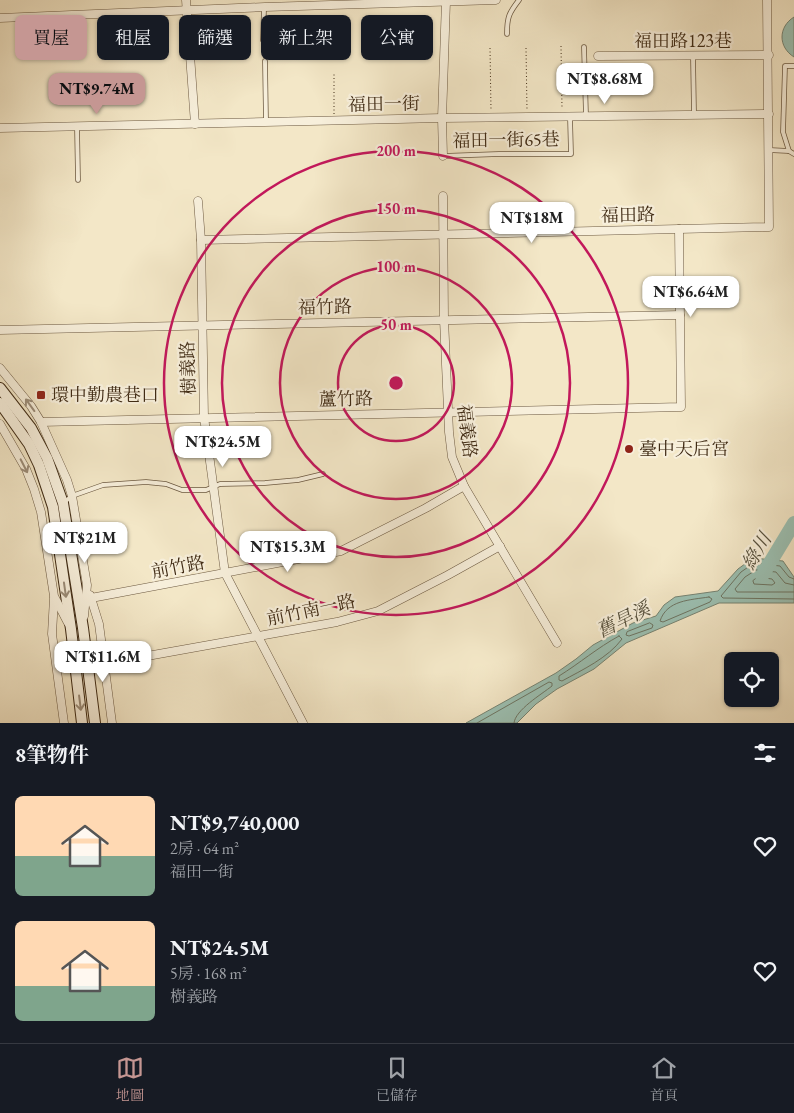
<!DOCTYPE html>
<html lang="zh-TW">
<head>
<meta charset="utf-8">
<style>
	:root { --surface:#171b24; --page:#242831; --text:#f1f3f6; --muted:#9ea1a6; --line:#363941; --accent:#c59692 }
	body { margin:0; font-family:"EB Garamond","Noto Serif TC",serif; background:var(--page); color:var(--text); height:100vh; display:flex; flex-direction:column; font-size:19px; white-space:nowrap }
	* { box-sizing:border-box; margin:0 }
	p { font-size:16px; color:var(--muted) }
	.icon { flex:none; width:28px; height:28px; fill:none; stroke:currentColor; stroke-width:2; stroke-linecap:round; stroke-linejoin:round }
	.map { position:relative; height:723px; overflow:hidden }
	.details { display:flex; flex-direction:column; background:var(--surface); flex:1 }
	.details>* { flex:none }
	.banner { position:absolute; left:15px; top:15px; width:500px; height:45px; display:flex; gap:10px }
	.fabs { position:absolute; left:724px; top:652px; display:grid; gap:10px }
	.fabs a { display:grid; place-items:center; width:55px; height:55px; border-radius:8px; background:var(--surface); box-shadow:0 1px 4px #0004; font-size:25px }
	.price { position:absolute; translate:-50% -42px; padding:0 11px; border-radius:10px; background:#fff; color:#222; font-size:16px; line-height:32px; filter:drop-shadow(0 1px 2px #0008) }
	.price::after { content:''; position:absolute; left:50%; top:30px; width:15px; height:11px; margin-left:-8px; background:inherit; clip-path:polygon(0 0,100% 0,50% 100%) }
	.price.active { background:var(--accent); color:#111 }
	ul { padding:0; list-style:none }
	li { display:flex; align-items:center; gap:15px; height:125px; padding:0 15px }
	li span { display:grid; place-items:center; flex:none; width:140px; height:100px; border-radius:8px; color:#555 }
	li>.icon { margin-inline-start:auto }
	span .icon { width:60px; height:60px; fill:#fffc; stroke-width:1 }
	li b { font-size:21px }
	h2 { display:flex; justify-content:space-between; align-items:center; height:60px; padding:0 15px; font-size:21px }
	.tag { padding:0 18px; border-radius:8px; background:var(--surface); box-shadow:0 1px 4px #0004; font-size:18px; line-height:45px }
	.tag.active { background:var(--accent); color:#111 }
	.dock { display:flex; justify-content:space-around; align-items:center; height:70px; border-top:1px solid var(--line); background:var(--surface); font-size:14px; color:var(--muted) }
	.dock a { display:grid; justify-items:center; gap:2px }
	.dock .active { color:var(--accent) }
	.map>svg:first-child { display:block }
	.water { fill:#9cc0b2; stroke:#778473 }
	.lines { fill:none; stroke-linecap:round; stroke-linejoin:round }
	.shore { stroke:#6e7563; stroke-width:1 }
	.river { stroke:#9cc0b2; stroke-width:14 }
	.lane-casing { stroke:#6c5941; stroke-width:5.5 }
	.street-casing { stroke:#6c5941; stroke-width:9 }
	.secondary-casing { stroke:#3f2a14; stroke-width:12 }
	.path { stroke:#3f2a14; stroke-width:1; stroke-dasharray:1 2.5; stroke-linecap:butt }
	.lane { stroke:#f7efdb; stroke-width:4 }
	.street { stroke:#f7efdb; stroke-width:8 }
	.secondary { stroke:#f7efdb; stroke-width:10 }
	.oneway { stroke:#9b8c78 }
	.ring { fill:none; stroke:#c2185b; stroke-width:2.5 }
	.poi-dot { fill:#8f2418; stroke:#f7efdb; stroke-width:2 }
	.labels { text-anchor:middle; stroke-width:4.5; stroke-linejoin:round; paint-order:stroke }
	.street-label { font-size:18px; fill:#3f2a14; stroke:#f7efdb }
	.poi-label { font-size:18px; fill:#3f2a14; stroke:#f7efdb; text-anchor:start }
	.water-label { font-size:19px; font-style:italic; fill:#56503c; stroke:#f7efdb }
	.centre { fill:#c2185b; stroke:#f7efdb; stroke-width:2.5 }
	.ring-label { font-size:15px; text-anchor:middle; font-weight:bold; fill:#c2185b; stroke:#f7efdb; stroke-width:4.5; stroke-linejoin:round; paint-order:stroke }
</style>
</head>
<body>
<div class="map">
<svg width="794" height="723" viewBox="0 0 794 723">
	<rect width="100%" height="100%" fill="#f3e7c7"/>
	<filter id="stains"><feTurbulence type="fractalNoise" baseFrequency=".004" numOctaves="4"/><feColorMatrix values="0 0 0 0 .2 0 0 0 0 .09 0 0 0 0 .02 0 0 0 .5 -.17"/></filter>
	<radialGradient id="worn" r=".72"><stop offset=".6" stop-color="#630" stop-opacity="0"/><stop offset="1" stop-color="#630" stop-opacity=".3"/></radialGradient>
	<g class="water">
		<path d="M794,17v40c-16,-10 -16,-30 0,-40z"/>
		<path d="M753,558l30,3 11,16v26h-75l-93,40 -32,26 -37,20 -21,15 -19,19h-51l90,-50 20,-14 17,-14 40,-22 23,-7 8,-11 11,-8 43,-6 20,-22z"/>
	</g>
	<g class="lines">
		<g class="shore">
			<path d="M758,577l14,2 3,4 -3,2 -18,-1 -1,-3z"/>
			<path d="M794,579l-5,-2 -9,-11 -26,-3 -13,9 -20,24 2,2 71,1"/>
			<path d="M794,585l-9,-2 -9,-11 -20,-2 -11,7 -10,12 2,3h57"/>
			<path d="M709,597l3,2 -2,3 -47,20 -3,-1c7,-21 30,-21 49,-24z"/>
			<path d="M650,623l3,2 -1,3 -23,8 -3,-1 1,-3z"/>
			<path d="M619,636l3,3c-14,19 -40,31 -60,42l-3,-1v-4c21,-13 38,-28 60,-40z"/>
			<path d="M477,723l72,-41 3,1v3c-10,8 -37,24 -38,37"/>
		</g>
		<path class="river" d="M762,576l32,-53"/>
		<defs>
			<g id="lane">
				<path d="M507,34c0,-17 2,-21 12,-34"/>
				<path d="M263,40l1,-32"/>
				<path d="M584,47l2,69"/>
				<path d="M693,56l1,58"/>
				<path d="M265,61l1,61"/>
				<path d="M77,126l1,54"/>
				<path d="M769,150l20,1 5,3"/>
				<path d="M789,151l-6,-19 2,-66h9"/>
				<path d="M443,156l56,-2h72l-1,-37"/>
				<path d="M63,503l9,-7 31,-11 43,-3 20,2 16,6h24l14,-6 45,-1 33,-3 25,-6"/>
			</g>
			<g id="street">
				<path d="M186,0l9,124"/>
				<path d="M0,18l265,-11 231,-7"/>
				<path d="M598,56l171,-1"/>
				<path d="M0,128l442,-10 327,-4"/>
				<path d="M443,156l-1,-38 4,-117"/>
				<path d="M443,196l1,123 5,113 3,25 12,29 93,157"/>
				<path d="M198,201l3,39 3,177 21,156 78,150"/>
				<path d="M201,240l568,-13 -2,-227"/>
				<path d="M0,330l680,-15"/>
				<path d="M0,368l31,38 10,16 26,58 5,16 15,89 -3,31"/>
				<path d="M41,422l640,-15 -2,-178"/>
				<path d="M0,424l26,45 8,20 7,23 13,84 14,27"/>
				<path d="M90,595l9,29 13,99"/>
				<path d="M54,598l-2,36 12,89"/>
				<path d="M91,598l250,-47 85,-43 38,-22"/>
				<path d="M114,662l223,-40 41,-11 70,-36 52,-29"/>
			</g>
			<g id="secondary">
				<path d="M0,388l31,40 16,30 16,45 20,125 12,95"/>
				<path d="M0,403l29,41 10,21 14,42 18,122 11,94"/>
			</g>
		</defs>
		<use href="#lane" class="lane-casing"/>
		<use href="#street" class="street-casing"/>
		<use href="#secondary" class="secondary-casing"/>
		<g class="path">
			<path d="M561,46l1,62"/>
			<path d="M490,48l1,62"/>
			<path d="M526,48l1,62"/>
			<path d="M334,114v-42"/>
		</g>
		<use href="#lane" class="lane"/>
		<use href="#street" class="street"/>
		<use href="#secondary" class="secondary"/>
	</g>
	<defs><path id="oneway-shaft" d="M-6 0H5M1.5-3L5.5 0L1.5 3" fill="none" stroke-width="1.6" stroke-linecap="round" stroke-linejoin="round" transform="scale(1.25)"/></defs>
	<g class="oneway">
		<use href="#oneway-shaft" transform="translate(30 405) rotate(-126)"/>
		<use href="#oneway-shaft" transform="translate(24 466) rotate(63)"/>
		<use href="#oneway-shaft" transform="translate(65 590) rotate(82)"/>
		<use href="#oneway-shaft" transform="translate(80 703) rotate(83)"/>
	</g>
	<g class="ring">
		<circle cx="396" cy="383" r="58"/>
		<circle cx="396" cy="383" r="116"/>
		<circle cx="396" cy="383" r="174"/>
		<circle cx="396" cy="383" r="232"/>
	</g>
	<g class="poi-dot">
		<rect x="36" y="390" width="10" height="10" rx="2.5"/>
		<circle cx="629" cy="449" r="5"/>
	</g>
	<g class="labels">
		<g class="street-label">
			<text x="683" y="47">福田路123巷</text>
			<text transform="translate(384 104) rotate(-1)" y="6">福田一街</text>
			<text transform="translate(506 140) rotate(-1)" y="6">福田一街65巷</text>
			<text transform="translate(628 215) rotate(-1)" y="6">福田路</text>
			<text transform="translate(325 307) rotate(-1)" y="6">福竹路</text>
			<text transform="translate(188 368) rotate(-92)" y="6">樹義路</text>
			<text transform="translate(346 399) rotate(-1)" y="6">蘆竹路</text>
			<text transform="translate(467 431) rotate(83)" y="6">福義路</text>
			<text transform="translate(178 567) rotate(-11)" y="6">前竹路</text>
			<text transform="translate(311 610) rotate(-12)" y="6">前竹南一路</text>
		</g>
		<g class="poi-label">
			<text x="51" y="401">環中勤農巷口</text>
			<text x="639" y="455">臺中天后宮</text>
		</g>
		<g class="water-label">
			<text transform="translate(756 551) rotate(-59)" y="7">綠川</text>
			<text transform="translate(623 619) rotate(-26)" y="7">舊旱溪</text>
		</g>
	</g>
	<circle cx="396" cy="383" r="8" class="centre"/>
	<g class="ring-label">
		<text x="396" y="156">200 m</text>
		<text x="396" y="214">150 m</text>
		<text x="396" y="272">100 m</text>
		<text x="396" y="330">50 m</text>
	</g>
	<rect width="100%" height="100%" filter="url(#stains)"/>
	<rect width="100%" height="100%" fill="url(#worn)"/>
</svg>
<div class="fabs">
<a><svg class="icon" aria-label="locate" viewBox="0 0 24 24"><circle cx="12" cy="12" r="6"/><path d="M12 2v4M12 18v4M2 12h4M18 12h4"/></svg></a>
</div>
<b class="price" style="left:605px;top:105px">NT$8.68M</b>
<b class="price active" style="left:97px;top:115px">NT$9.74M</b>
<b class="price" style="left:532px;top:244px">NT$18M</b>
<b class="price" style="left:691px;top:318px">NT$6.64M</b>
<b class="price" style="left:223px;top:468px">NT$24.5M</b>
<b class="price" style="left:85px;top:564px">NT$21M</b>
<b class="price" style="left:288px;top:573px">NT$15.3M</b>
<b class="price" style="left:103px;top:683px">NT$11.6M</b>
<div class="banner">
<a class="tag active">買屋</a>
<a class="tag">租屋</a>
<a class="tag">篩選</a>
<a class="tag">新上架</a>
<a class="tag">公寓</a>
</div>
</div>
<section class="details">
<h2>8筆物件<svg class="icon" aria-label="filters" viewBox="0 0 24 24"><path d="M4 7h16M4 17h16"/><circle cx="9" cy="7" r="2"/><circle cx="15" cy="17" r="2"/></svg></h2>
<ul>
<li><span style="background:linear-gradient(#ffd9b3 60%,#7fa58c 0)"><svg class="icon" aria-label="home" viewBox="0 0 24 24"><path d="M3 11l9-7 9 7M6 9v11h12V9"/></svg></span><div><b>NT$9,740,000</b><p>2房 · 64 m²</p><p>福田一街</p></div><svg class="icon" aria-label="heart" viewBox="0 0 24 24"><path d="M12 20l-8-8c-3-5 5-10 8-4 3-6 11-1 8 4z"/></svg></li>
<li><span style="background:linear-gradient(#ffd9b3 65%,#7fa58c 0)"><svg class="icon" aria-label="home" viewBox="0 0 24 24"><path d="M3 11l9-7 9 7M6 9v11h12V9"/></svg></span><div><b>NT$24.5M</b><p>5房 · 168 m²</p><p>樹義路</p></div><svg class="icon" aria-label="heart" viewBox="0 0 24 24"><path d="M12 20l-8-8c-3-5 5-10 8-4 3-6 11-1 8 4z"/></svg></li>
</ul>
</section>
<nav class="dock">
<a class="active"><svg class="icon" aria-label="map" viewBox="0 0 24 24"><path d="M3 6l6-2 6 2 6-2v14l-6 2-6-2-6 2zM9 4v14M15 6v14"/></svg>地圖</a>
<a><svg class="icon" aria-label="saved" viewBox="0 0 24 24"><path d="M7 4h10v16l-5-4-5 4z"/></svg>已儲存</a>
<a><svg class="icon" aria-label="home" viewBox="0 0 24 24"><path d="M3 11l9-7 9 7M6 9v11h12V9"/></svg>首頁</a>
</nav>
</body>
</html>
